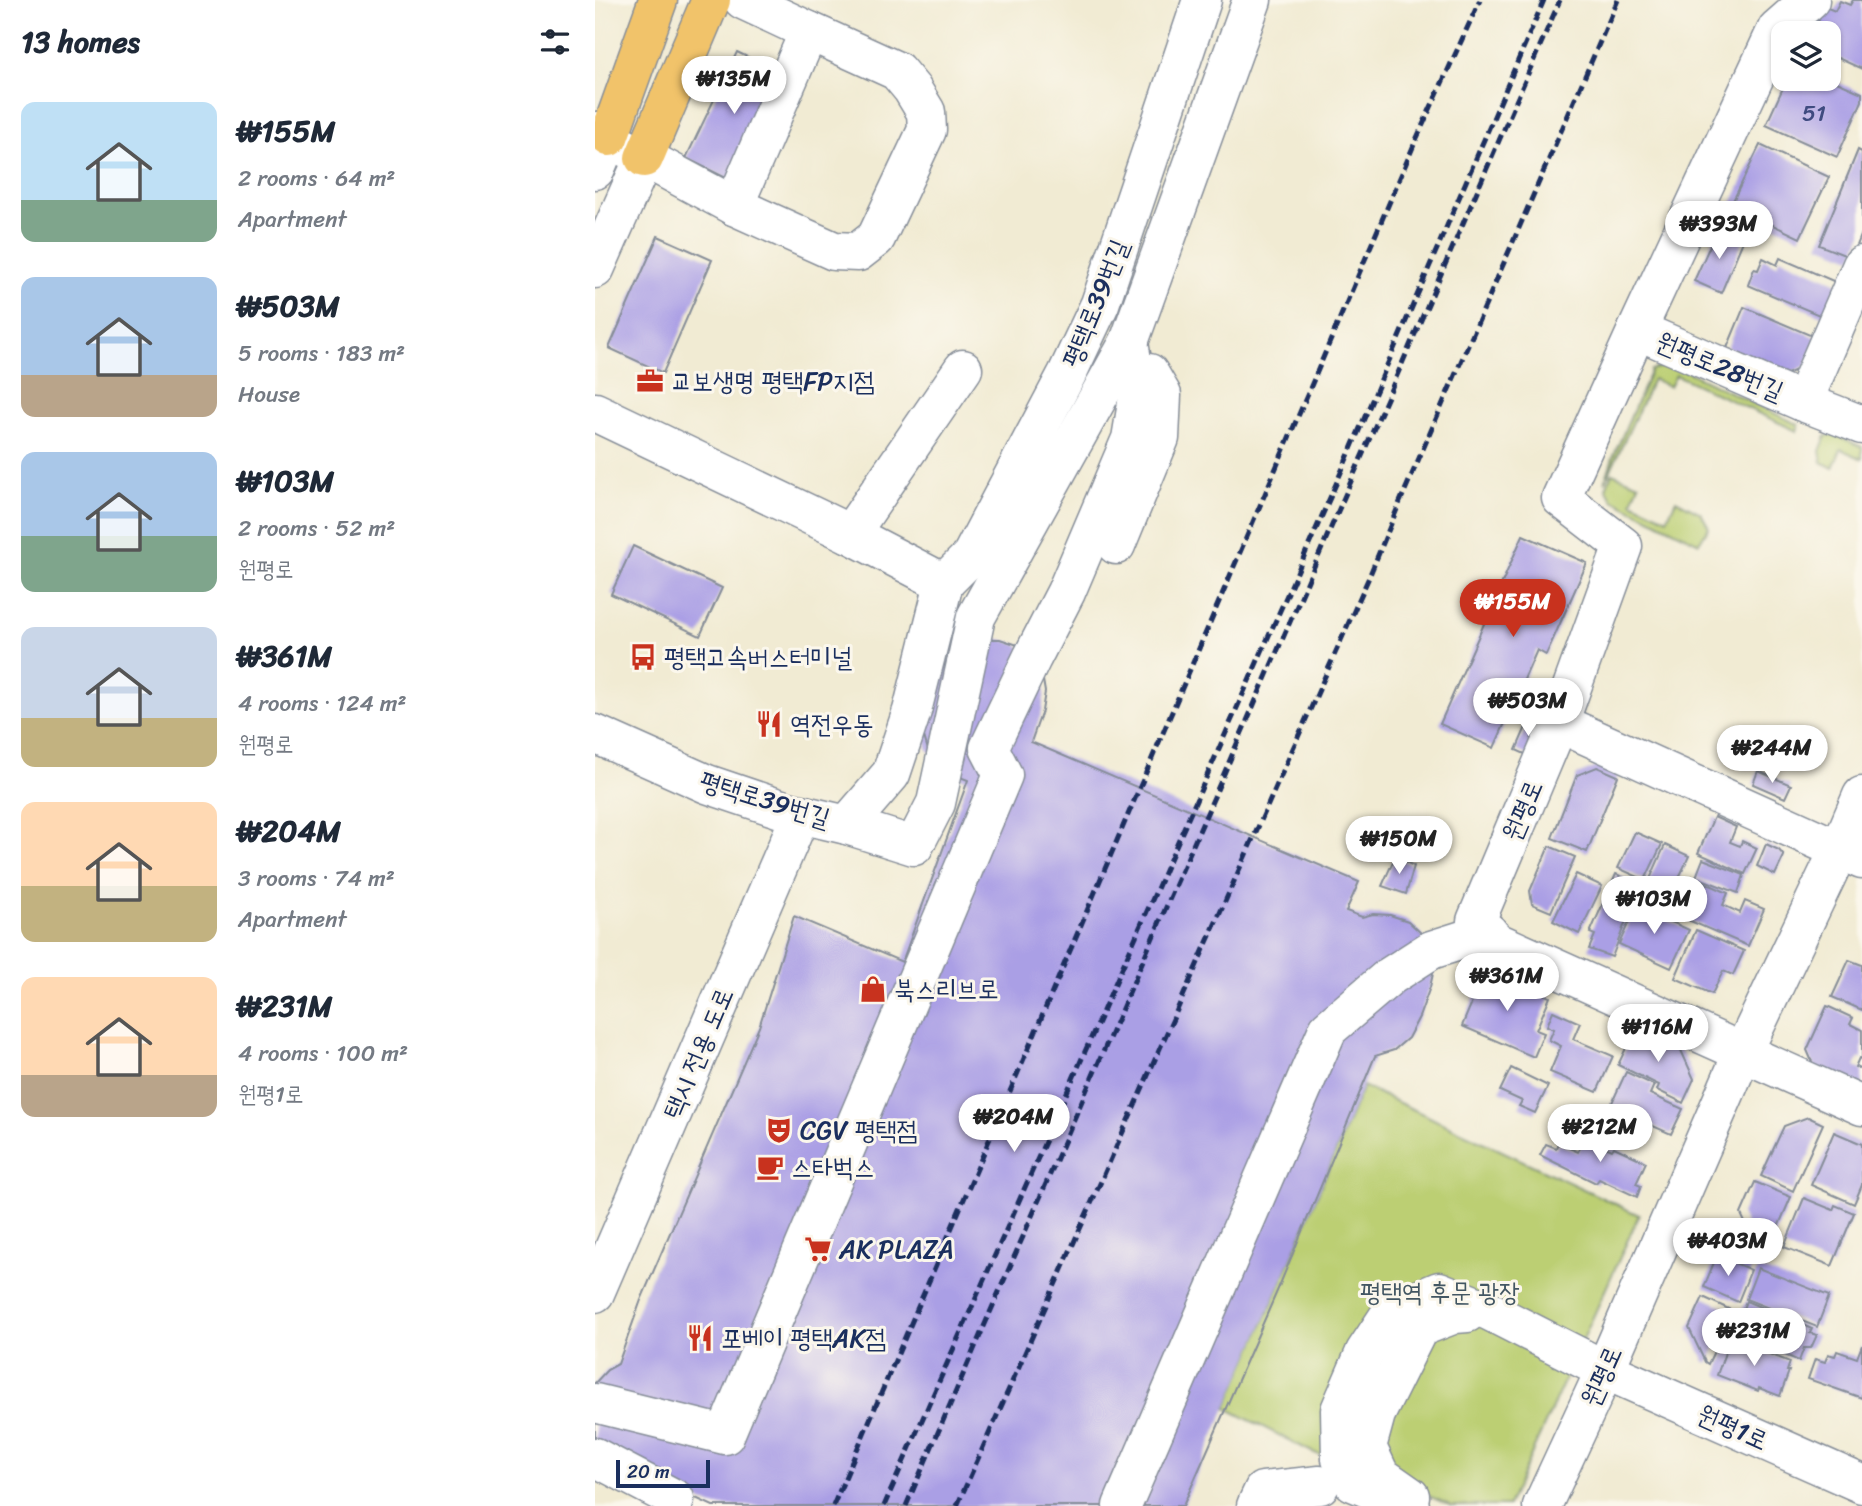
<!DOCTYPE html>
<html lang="en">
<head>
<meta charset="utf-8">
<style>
	:root { --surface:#fff; --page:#f2f2f3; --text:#1f2937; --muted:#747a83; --accent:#c8321e }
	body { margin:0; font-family:Sriracha,"Poor Story",sans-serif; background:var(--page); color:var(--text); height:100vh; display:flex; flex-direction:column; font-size:26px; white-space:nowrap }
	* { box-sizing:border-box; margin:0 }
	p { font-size:23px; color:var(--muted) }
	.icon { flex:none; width:38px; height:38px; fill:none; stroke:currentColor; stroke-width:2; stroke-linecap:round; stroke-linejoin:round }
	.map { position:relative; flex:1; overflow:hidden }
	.side { display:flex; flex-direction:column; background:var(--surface); width:595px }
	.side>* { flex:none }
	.controls { position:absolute; left:1176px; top:21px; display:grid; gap:14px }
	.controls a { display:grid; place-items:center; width:70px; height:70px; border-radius:14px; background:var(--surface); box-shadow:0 2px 5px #0004; font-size:35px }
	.scale { position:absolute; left:21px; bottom:18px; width:94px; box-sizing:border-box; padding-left:7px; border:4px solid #1b2f5e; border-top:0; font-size:19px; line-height:24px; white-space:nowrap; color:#1b2f5e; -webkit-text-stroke:5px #fbf7ec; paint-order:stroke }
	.price { position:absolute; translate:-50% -60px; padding:0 16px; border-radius:24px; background:#fff; color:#222; font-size:23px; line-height:46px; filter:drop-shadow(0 2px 4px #0008) }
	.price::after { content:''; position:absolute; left:50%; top:42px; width:21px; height:16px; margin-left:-10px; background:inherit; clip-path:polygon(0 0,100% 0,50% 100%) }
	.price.selected { background:var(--accent); color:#fff }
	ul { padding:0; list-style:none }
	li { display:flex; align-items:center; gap:21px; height:175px; padding:0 21px }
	li span { display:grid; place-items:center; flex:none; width:196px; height:140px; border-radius:14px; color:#555 }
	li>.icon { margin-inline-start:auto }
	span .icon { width:84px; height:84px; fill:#fffc; stroke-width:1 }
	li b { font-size:30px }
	h2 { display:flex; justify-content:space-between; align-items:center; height:84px; padding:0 21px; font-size:30px }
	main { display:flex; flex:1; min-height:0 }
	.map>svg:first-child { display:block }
	.green { fill:#bccf73; stroke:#6c7f68; stroke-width:2 }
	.building { fill:#aa9fe5 }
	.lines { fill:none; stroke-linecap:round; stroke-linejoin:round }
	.minor-casing { stroke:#868d98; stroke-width:41 }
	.major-casing { stroke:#868d98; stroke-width:41 }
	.minor { stroke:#fff; stroke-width:38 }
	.major { stroke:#f1c36a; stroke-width:38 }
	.rail { stroke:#1b2f5e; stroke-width:5; stroke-dasharray:10 5; stroke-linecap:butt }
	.labels { text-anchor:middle; stroke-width:6; stroke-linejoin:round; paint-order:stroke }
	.number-label { font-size:23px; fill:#3f4b80 }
	.street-label { font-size:26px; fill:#1b2f5e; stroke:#fbf7ec }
	.poi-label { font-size:26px; fill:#1b2f5e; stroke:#fbf7ec; text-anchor:start }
	.park-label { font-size:26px; fill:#435763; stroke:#fbf7ec }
</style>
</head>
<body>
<main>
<section class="side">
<h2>13 homes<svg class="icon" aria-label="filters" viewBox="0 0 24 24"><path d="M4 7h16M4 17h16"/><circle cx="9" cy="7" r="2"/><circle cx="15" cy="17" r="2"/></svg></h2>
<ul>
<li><span style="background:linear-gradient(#bfe0f5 70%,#7fa58c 0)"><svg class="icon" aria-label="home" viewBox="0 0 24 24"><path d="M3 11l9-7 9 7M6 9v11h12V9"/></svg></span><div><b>₩155M</b><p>2 rooms · 64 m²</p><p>Apartment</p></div></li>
<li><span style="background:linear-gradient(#a9c7e8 70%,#b9a48a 0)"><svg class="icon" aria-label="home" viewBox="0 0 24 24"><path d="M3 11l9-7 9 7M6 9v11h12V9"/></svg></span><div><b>₩503M</b><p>5 rooms · 183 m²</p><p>House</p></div></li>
<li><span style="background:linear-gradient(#a9c7e8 60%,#7fa58c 0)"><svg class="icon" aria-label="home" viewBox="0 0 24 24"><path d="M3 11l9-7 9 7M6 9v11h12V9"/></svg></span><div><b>₩103M</b><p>2 rooms · 52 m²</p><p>원평로</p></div></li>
<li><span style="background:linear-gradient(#c9d6e8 65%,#c2b280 0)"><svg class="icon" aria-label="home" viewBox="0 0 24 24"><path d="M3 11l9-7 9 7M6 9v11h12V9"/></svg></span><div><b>₩361M</b><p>4 rooms · 124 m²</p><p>원평로</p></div></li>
<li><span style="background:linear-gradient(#ffd9b3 60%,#c2b280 0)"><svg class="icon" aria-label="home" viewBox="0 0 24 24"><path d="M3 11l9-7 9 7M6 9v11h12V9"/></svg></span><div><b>₩204M</b><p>3 rooms · 74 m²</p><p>Apartment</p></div></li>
<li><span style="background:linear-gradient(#ffd9b3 70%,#b9a48a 0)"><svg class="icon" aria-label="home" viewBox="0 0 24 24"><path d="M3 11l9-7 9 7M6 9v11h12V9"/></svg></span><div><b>₩231M</b><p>4 rooms · 100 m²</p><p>원평1로</p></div></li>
</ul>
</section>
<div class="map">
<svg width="1267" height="1506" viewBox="0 0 1267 1506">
	<rect width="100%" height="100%" fill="#fbf7ec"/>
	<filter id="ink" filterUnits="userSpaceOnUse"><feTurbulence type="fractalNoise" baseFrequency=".0143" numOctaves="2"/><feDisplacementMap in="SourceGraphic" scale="14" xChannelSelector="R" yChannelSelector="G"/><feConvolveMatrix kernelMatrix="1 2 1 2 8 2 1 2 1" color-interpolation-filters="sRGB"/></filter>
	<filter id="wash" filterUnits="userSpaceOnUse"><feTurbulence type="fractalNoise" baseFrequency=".00686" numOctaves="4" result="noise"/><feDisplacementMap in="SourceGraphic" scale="28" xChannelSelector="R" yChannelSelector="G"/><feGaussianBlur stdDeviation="1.57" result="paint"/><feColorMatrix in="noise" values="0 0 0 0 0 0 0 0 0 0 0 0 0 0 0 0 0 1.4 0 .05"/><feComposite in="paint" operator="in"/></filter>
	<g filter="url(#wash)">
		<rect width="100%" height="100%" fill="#f1ebd3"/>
		<g class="green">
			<path d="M1076,364l128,61 -2,6 -121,-56 -6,12 -17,-8 -48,103 8,-25 38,-87z"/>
			<path d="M1239,434l28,13v12l-21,-10 -8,19 -11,-6 -2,-11 6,-15z"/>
			<path d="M1017,473l27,11 -7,18 35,17 9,-19 25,13 8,14 -10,16 -86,-43 -7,-12z"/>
			<path d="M768,1086l276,129 -131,291h-56l-45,-19 -95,-35 -86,-44 52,-119z"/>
		</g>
		<g id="blocks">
			<g class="building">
				<path d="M1258,0h9v69l-33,-15v-21h-16l12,-26 10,4 5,-10 10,4z"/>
				<path d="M142,52l46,22 -51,107 -46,-23z"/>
				<path d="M1192,79h43l32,14v8l-25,56 -71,-32z"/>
				<path d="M1165,145l69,32 -29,61 -69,-33z"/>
				<path d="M1263,150l4,2v81l-10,25 -33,-13z"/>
				<path d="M1122,230l26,11 -22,52 -27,-12z"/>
				<path d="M63,236l54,24 -49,113 -54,-25z"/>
				<path d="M1168,258l14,7 3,-7 58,25 -14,34 -76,-32 6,-16 4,1z"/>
				<path d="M1149,307l73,31 -11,28 -19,8 -60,-26z"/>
				<path d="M928,535l64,28 -41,92 -9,-5 -43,98 -54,-24z"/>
				<path d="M38,546l89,42 -22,48 -89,-42z"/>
				<path d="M388,639h17l18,6 24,29 3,18 -3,19 -11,31 328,140 -13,29 16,6 11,-3 17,1 18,6 14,13 12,35 -4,18 -11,30 -11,21 -14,12 -19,6 -97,233 -95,217h-470l-101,-46 -17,-16v-61l12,-13 11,-6 23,-64 118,-273 35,-111 108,46 66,-182 -16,-6 -24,-24 -5,-17v-18l20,-48 10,-13z"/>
				<path d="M934,720l11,5 -13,30 -11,-5z"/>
				<path d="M1002,767l21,9 -31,76 -35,-14 25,-63z"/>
				<path d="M1163,771l33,14 -6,13 -32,-14z"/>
				<path d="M1119,817l22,10 -6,15 10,4 2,-5 15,7 -12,26 -47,-21z"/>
				<path d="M1040,832l27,12 -17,36 -27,-12z"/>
				<path d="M1171,844l13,6 5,6 -9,19 -18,-9z"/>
				<path d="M1070,845l24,11 -17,37 9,4 -7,15 -32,-15z"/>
				<path d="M954,846l26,11 -24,55 -19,-8 -2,-13z"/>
				<path d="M800,857l19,9 -8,28 -24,-8z"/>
				<path d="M1108,859l41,16 -6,18 -42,-16z"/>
				<path d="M981,874l26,12 -23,48 -26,-13z"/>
				<path d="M1021,874l17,8 -8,19 2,1 -6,13 6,3 -15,39 -23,-8 6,-14 -5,-2z"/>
				<path d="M1102,879l31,14 -5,12 17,8 5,-12 19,8 -16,37 -67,-29z"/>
				<path d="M1043,902l19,9 -1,4 33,15 -18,38 -52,-24z"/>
				<path d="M1101,930l48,21 -11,24 -10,-4 -11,23 -37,-16z"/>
				<path d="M1254,960l13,5v45l-30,-13z"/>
				<path d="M891,969l64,28 -14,33 8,3 -10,24 -72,-31z"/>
				<path d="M1232,1006l26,12 -3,6 12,6v29l-3,-1 -4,9 7,3v19l-46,-18 -9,-21z"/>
				<path d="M958,1011l27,12 -7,16 40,17 -16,36 -47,-20 11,-26 -12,-6 5,-11 -7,-3z"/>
				<path d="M1041,1027l44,21 14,31 -11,24 -26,-13 2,-5 -41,-20z"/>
				<path d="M916,1068l37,18 -13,27 -16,-7 3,-5 -22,-10z"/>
				<path d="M1031,1072l28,13 -4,9 33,15 -12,25 -61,-27z"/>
				<path d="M1213,1117l15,7 -30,67 -32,-15 23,-50z"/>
				<path d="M1239,1132l28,12v41l-8,19 -43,-19z"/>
				<path d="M990,1138l27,12 2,-3 32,15 -10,22 5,2 -4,11 -38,-18 -3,4 -56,-28 6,-11 10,4 2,-5 20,9z"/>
				<path d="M1160,1182l36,15 -19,44 -23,-10 -8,-17z"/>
				<path d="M1209,1198l29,12 2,-5 19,8 -22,53 -48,-19z"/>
				<path d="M1122,1255l34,15 -13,32 -34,-15z"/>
				<path d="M1163,1268l71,28 -12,31 -71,-28z"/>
				<path d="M1108,1297l30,14 -25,53 -3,-2 -16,-34z"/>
				<path d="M1151,1301l66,28 -2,4 7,2 -6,13h-7l-5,13 -66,-28z"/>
				<path d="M1135,1339l60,23 -3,9h2l-9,25 -21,-8 -1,3 -41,-16z"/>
				<path d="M1267,1345v53l-54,-19 7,-20 10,3 3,-8 7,2 2,-5 20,7z"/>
			</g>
		</g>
	</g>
	<g filter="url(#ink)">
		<use href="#blocks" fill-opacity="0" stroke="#868d98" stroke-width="2"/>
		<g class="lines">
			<defs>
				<g id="minor">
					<path d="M1215,0l-33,29 -140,301 -76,168 62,48 -64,177 -83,198 21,21 365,164"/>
					<path d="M0,131l139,75 75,-175 -66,-31"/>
					<path d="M0,170l14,-33"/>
					<path d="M139,206l100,45 24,1 18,-14 51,-108 -1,-18 -14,-23 -15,-18 -88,-40"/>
					<path d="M0,269l49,-111"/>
					<path d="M1042,330l166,72 59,23"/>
					<path d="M1208,402l59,-137"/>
					<path d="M0,412l255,122 94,49 27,-27 96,-182 33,-70 102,-304"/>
					<path d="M255,534l113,-165"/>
					<path d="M521,545l44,-107 2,-43 -13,-22"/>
					<path d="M964,723l303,137"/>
					<path d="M0,734l112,50 80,27 60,14 44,-51 21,-63 32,-128"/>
					<path d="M252,825l67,21 22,-43 40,-186 153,-275 123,-342"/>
					<path d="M0,1293l206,-479"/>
					<path d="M0,1403l130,32 278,-660 -14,-27 43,-90 34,-66 65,-153 7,-42 -9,-55"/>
					<path d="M0,1457l80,42 -2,7"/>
					<path d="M815,1496l-30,-21 -13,-28 9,-33 43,-86 36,-14 12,-1"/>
					<path d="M527,1506l206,-477 61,-52 42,-27 57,-18"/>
					<path d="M661,1506l7,-15 57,-6"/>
					<path d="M815,1506l-57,-24 -12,-23 -1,-49 25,-58 27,-41 47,-20 50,20 116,59 257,114"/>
					<path d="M947,1506l63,-136 138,-318 96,-202 23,-54"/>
				</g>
				<g id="major">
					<path d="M14,137l49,-137"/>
					<path d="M49,158l67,-158"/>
				</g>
			</defs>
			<use href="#minor" class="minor-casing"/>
			<use href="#major" class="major-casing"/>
			<use href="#minor" class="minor"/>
			<use href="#major" class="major"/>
			<g class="rail">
				<path d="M238,1506l583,-1366 64,-140"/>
				<path d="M289,1506l452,-1022 208,-484"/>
				<path d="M311,1506l654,-1506"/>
				<path d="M362,1506l412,-929 31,-75 218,-502"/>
			</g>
		</g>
	</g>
	<defs>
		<symbol id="office-bare" viewBox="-9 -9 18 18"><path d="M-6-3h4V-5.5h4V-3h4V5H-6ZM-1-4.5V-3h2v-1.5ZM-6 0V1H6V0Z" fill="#c8321e" stroke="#fbf7ec" stroke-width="2.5" paint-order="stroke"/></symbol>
		<symbol id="bus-bare" viewBox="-9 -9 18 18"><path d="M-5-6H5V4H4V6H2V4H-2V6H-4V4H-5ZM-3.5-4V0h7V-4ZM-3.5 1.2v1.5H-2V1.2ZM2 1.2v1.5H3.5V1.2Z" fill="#c8321e" stroke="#fbf7ec" stroke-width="2.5" paint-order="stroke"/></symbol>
		<symbol id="restaurant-bare" viewBox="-9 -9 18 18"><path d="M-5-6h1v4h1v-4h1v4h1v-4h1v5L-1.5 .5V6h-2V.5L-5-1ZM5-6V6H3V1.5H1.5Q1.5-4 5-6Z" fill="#c8321e" stroke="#fbf7ec" stroke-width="2.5" paint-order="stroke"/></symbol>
		<symbol id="shop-bare" viewBox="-9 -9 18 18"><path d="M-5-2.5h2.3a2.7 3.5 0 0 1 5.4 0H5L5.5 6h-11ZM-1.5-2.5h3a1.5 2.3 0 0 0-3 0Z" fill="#c8321e" stroke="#fbf7ec" stroke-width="2.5" paint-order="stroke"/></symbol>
		<symbol id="theatre-bare" viewBox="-9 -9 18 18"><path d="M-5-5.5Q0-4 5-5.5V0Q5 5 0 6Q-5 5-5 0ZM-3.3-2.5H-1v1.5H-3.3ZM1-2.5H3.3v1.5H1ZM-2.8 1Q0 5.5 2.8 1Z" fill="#c8321e" stroke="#fbf7ec" stroke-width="2.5" paint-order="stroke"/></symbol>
		<symbol id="cafe-bare" viewBox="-9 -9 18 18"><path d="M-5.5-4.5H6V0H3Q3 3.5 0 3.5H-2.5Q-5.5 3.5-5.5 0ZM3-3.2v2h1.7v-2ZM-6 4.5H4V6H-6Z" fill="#c8321e" stroke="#fbf7ec" stroke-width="2.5" paint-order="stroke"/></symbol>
		<symbol id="supermarket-bare" viewBox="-9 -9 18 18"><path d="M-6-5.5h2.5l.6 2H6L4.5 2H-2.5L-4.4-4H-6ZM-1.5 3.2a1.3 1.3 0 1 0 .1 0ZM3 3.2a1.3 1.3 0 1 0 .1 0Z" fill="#c8321e" stroke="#fbf7ec" stroke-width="2.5" paint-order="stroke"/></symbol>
	</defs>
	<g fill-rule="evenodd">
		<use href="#office-bare" x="36" y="362" width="38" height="38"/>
		<use href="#bus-bare" x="29" y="638" width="38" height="38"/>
		<use href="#restaurant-bare" x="155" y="705" width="38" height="38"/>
		<use href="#shop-bare" x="259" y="970" width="38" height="38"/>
		<use href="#theatre-bare" x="165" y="1111" width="38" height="38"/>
		<use href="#cafe-bare" x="156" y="1148" width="38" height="38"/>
		<use href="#supermarket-bare" x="204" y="1230" width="38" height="38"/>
		<use href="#restaurant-bare" x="86" y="1319" width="38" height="38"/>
	</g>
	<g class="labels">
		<g class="number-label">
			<text x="1219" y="121">51</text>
		</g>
		<g class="street-label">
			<text transform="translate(500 303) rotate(-68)" y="9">평택로39번길</text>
			<text transform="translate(1125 366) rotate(23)" y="9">원평로28번길</text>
			<text transform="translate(170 799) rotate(17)" y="9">평택로39번길</text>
			<text transform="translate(927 810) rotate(-67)" y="9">원평로</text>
			<text transform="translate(103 1053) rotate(-67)" y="9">택시 전용 도로</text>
			<text transform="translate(1006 1376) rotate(-66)" y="9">원평로</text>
			<text transform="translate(1138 1427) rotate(24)" y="9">원평1로</text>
		</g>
		<g class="poi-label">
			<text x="76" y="390">교보생명 평택FP지점</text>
			<text x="69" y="666">평택고속버스터미널</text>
			<text x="195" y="733">역전우동</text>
			<text x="299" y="998">북스리브로</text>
			<text x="205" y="1139">CGV 평택점</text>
			<text x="196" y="1176">스타벅스</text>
			<text x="244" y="1258">AK PLAZA</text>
			<text x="126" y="1347">포베이 평택AK점</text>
		</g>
		<g class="park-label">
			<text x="845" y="1301">평택역 후문 광장</text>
		</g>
	</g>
</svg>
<div class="controls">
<a><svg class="icon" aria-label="layers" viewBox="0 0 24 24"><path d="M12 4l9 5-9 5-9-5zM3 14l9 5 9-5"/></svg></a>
</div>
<div class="scale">20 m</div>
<b class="price" style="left:139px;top:116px">₩135M</b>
<b class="price" style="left:1124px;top:261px">₩393M</b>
<b class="price selected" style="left:918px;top:639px">₩155M</b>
<b class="price" style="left:933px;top:738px">₩503M</b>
<b class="price" style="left:1177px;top:785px">₩244M</b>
<b class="price" style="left:804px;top:876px">₩150M</b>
<b class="price" style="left:1059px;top:936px">₩103M</b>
<b class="price" style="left:912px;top:1013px">₩361M</b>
<b class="price" style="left:1063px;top:1064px">₩116M</b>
<b class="price" style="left:419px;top:1154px">₩204M</b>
<b class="price" style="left:1005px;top:1164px">₩212M</b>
<b class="price" style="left:1133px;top:1278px">₩403M</b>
<b class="price" style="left:1159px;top:1368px">₩231M</b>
</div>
</main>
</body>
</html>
